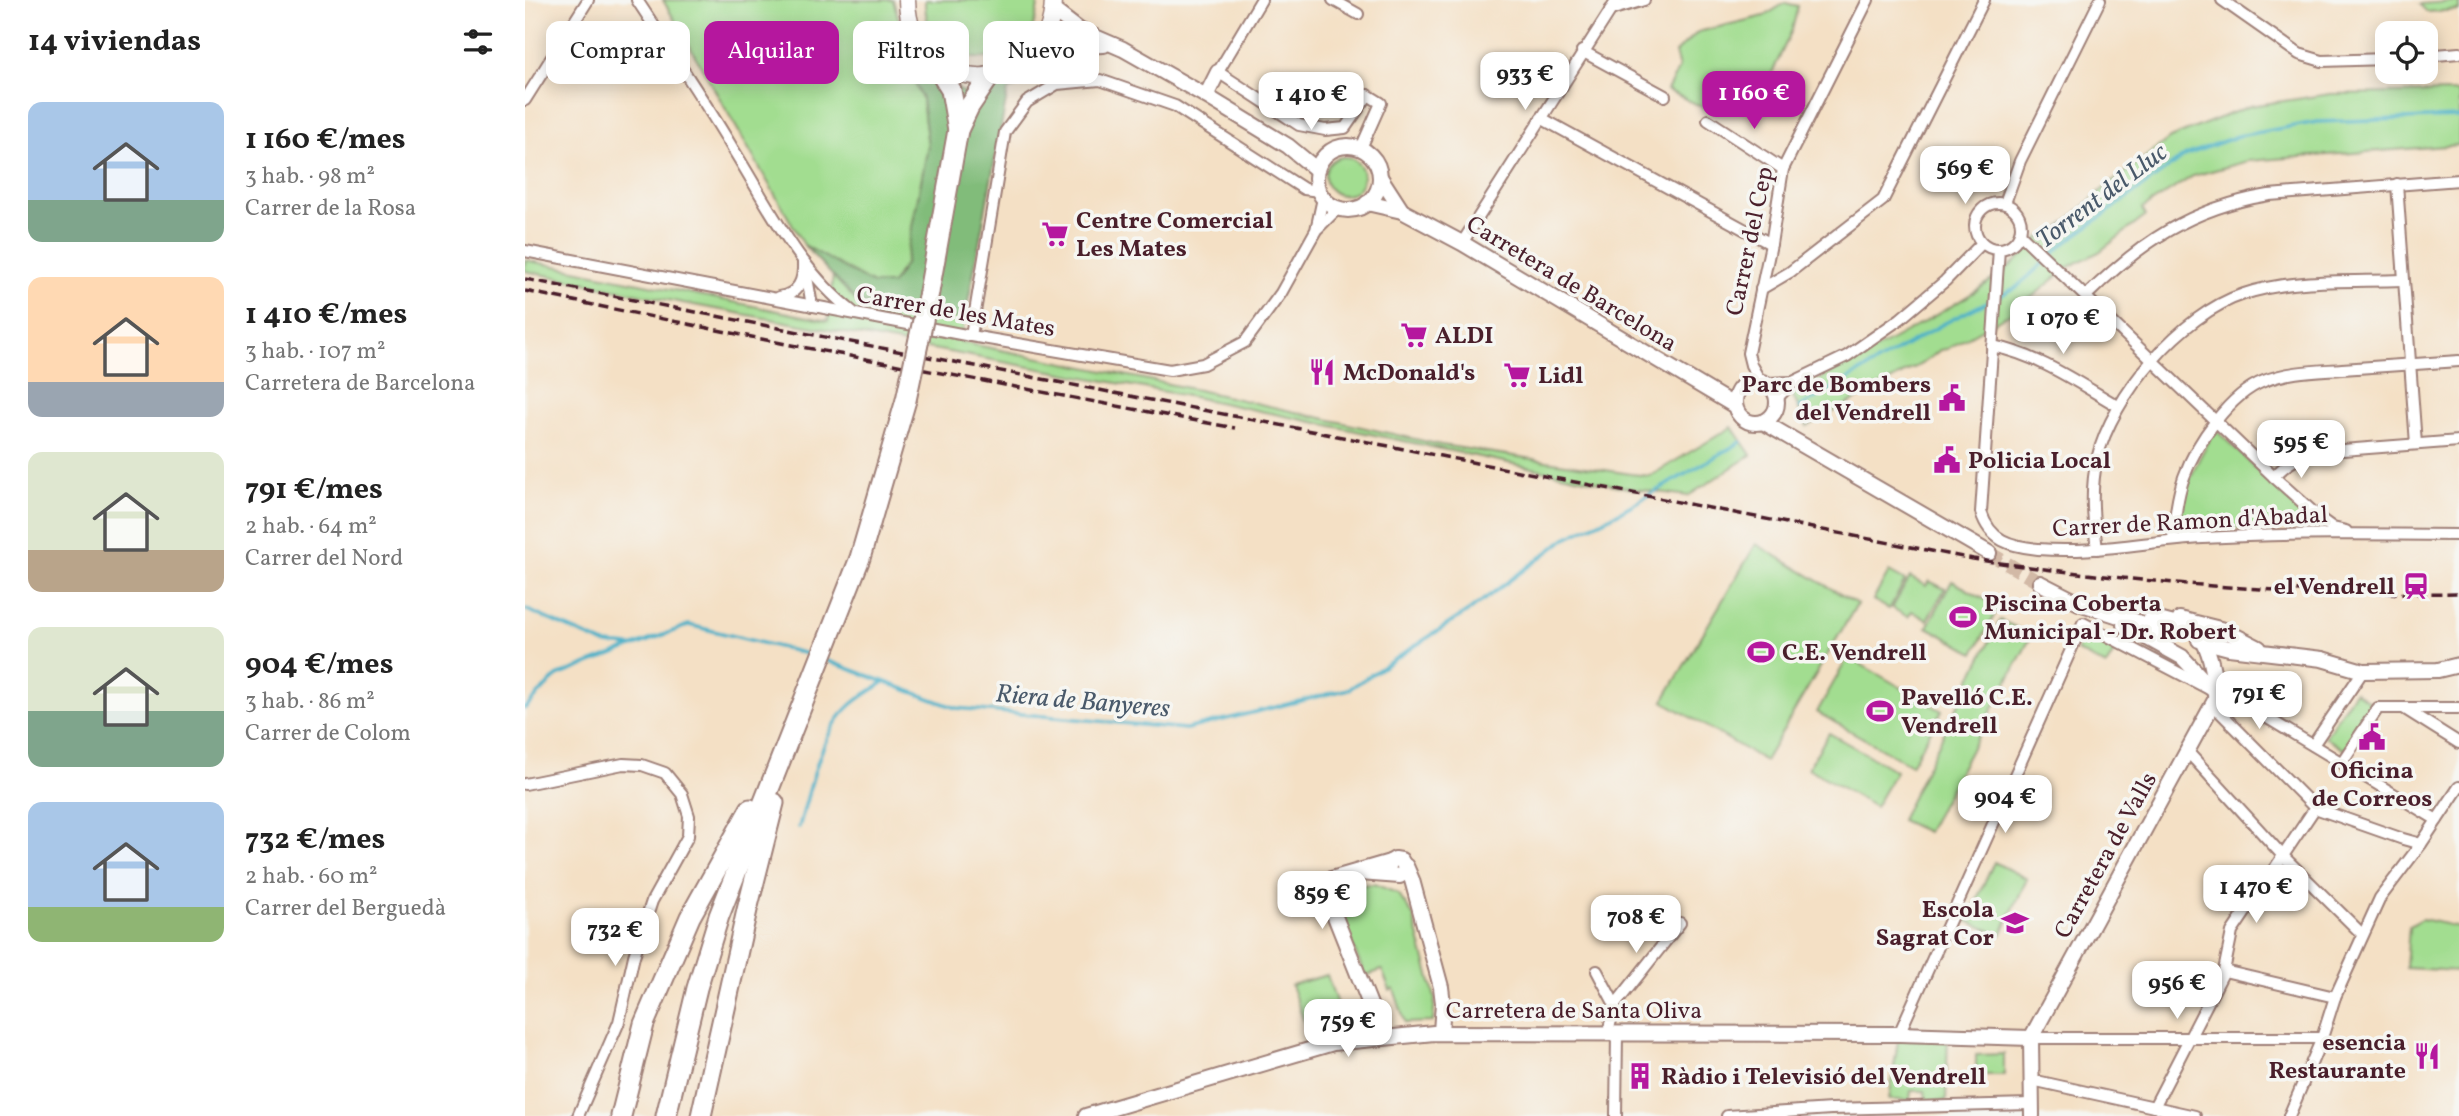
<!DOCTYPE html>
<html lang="es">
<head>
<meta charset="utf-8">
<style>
	:root { --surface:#fff; --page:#f2f2f2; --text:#222; --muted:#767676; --accent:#b5179e }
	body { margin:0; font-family:Vollkorn,serif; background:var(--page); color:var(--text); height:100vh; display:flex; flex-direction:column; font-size:26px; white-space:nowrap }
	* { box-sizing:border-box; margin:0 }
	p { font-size:23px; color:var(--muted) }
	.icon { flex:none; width:38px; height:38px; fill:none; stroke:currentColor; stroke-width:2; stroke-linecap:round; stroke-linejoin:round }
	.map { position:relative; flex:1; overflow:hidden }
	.panel { display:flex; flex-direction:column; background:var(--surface); width:525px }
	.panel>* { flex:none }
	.guide { position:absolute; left:21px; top:21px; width:665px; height:63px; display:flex; gap:14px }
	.buttons { position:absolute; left:1850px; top:21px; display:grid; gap:14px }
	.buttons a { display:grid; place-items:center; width:63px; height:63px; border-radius:14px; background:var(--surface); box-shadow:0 4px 18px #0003; font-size:35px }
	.price { position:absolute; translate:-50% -60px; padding:0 16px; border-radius:14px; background:#fff; color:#222; font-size:23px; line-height:46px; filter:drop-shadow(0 2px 4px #0008) }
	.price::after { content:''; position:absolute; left:50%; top:42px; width:21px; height:16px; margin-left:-10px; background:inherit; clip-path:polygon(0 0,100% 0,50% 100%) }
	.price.on { background:var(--accent); color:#fff }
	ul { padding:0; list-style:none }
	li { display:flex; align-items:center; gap:21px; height:175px; padding:0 28px }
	li span { display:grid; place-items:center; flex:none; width:196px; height:140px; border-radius:14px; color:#555 }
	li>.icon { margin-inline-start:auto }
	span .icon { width:84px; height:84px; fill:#fffc; stroke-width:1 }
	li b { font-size:30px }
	h2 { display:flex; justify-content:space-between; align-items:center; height:84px; padding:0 28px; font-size:30px }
	.pill { padding:0 24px; border-radius:14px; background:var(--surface); box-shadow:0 4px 18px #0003; font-size:24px; line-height:63px }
	.pill.on { background:var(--accent); color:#fff }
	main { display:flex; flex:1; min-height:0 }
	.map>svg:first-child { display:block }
	.green { fill:#a2dd90; stroke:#767e5e; stroke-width:2 }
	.forest { fill:#81bc7a; stroke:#666e52; stroke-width:2 }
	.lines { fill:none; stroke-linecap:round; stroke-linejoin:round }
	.stream { stroke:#48b0c8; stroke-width:3.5 }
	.secondary-tunnel { stroke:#d2b9a6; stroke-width:14; stroke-dasharray:14 7; stroke-linecap:butt }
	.street-casing { stroke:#9f8078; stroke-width:14 }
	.secondary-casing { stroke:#9f8078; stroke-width:18 }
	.primary-casing { stroke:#9f8078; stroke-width:19 }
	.highway-casing { stroke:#9f8078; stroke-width:23 }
	.street { stroke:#fff; stroke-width:10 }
	.secondary { stroke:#fff; stroke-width:14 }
	.primary { stroke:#fff; stroke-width:16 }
	.highway { stroke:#fff; stroke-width:19 }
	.rail { stroke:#4a1f2b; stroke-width:3.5; stroke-dasharray:10 5; stroke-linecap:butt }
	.highway-bridge-casing { stroke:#9f8078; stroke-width:23; stroke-linecap:butt }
	.highway-bridge { stroke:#fff; stroke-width:19 }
	.labels { text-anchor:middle; stroke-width:7; stroke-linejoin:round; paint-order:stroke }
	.poi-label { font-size:24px; font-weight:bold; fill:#4a1f2b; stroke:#f6f6f2; text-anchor:start }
	.street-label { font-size:24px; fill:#4a1f2b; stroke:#f6f6f2 }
	.water-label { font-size:26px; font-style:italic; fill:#49596a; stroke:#f6f6f2 }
</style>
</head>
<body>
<main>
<section class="panel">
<h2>14 viviendas<svg class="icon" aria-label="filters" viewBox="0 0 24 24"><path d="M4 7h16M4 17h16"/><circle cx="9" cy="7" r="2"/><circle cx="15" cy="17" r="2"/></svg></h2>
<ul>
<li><span style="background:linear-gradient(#a9c7e8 70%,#7fa58c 0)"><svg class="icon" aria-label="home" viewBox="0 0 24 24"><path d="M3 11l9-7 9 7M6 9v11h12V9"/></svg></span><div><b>1 160 €/mes</b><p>3 hab. · 98 m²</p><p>Carrer de la Rosa</p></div></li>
<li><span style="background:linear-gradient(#ffd9b3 75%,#9aa5b1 0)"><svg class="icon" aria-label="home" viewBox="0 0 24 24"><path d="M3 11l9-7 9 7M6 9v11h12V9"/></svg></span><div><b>1 410 €/mes</b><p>3 hab. · 107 m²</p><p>Carretera de Barcelona</p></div></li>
<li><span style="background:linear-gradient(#dfe7d0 70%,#b9a48a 0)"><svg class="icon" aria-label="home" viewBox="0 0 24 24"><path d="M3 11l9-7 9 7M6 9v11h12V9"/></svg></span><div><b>791 €/mes</b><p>2 hab. · 64 m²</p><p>Carrer del Nord</p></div></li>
<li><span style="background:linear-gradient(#dfe7d0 60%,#7fa58c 0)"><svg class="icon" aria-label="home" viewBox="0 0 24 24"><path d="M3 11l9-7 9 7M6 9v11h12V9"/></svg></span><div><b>904 €/mes</b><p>3 hab. · 86 m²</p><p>Carrer de Colom</p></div></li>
<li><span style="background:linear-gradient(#a9c7e8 75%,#8fb573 0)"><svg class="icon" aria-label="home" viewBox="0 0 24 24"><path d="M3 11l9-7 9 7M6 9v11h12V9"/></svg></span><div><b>732 €/mes</b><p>2 hab. · 60 m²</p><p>Carrer del Berguedà</p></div></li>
</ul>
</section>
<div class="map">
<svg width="1934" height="1116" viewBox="0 0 1934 1116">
	<rect width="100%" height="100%" fill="#f6f6f2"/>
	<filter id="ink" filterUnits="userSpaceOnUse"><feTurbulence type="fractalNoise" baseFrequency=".0143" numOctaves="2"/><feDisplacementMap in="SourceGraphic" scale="14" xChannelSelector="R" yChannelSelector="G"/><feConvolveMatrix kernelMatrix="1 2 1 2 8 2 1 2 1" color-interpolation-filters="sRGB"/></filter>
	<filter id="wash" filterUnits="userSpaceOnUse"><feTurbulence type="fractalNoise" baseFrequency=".00686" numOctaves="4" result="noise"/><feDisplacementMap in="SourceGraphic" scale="28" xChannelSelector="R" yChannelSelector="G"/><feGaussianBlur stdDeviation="1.57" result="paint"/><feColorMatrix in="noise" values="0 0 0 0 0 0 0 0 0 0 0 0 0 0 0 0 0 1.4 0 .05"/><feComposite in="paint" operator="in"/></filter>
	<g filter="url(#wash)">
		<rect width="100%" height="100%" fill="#f4e0c5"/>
		<g class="green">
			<path d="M138,0h230l15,49 -4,9 18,41 6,47 -23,118 -13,20h-19l-69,-39z"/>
			<path d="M400,0h113c-1,79 -115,76 -113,0z"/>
			<path d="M1934,1v9l-33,2 -6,-8z"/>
			<path d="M1260,3l13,3 -6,24 -30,65 -43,-15 -13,29 -39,-19 12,-22 -4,-15 23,-21 66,-16z"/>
			<path d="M1934,92v53l-211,16 -55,15 -51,33 4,7 -47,36 -29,14 -54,44 -69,39 -7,1 -15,12 -118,64 -15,-32c45,-24 89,-47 132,-72 42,-24 84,-48 116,-85l6,3 56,-50 68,-52 80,-32 80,-12z"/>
			<circle cx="819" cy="176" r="19"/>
			<path d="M0,260l303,61 5,-46 25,28 107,16 -4,23 237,48 243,55 190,29 19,2 82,-49 19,28 -63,41 -60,-8 -430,-90 -515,-95 -158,-32z"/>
			<path d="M1691,430l87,84v10l-124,8c1,-37 17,-72 37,-102z"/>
			<path d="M1231,544l101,60 -92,157 -102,-60z"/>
			<path d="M1364,572l16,9 -16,28 -16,-9z"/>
			<path d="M1385,577l16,9 3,-5 16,8 -18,31 -15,-9 -4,6 -16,-9z"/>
			<path d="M1427,581l47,26 -25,46 -47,-26z"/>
			<path d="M1475,620l32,15 -105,197 -26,-12z"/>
			<path d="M1569,633l24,13 -12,20 -29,-15 6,-15z"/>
			<path d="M1323,657l94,54 -31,54 -94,-53z"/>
			<path d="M1830,691l19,14 -30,45 -19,-13z"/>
			<path d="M1304,733l67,38 -21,36 -67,-39z"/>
			<path d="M1469,862l33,17 -26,56 -34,-14z"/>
			<path d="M849,884l23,9 16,22 22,83 -2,24 -28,1 -11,-34 -4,1 -8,-20 -17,6 -28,-68 1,-14 10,-8z"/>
			<path d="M1897,919l37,8v44l-53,-3 3,-42z"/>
			<path d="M802,975l16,47 -11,4 3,10 -24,5 -20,-56z"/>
			<path d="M1423,1031l-2,70 -20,-1 -1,-9h-14l-1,9h-21l10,-66z"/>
			<path d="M1479,1054v21h-28v-20z"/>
		</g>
		<path class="forest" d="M383,49l17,20 40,24c39,-6 60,-14 94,-35l-14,19 -37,13 -43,229 -107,-16 -54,-58 69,39h19l13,-20 23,-118 -6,-47 -18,-41z"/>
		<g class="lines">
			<g class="stream">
				<path d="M1275,407l143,-83 74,-37 48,-44 121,-88 52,-19 79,-14 142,-5"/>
				<path d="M0,609l80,35 26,2"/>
				<path d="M300,660l131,48 230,21 163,-40 121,-79 98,-73 48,-23 125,-72"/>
				<path d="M0,708l32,-32 132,-51 126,31"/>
				<path d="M274,827c11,-36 21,-94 50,-120 10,-10 24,-17 35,-25"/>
			</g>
		</g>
	</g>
	<g filter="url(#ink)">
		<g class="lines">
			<path class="secondary-tunnel" d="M1464,553l51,30"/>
			<defs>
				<g id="street">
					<path d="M112,0c32,49 66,98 96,149 35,56 66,122 120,163"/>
					<path d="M736,0l-43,72 81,53 26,5 20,-2 23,-33 13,8 -20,45"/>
					<path d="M808,0l25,14"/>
					<path d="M1697,0l77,54 23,7 65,-2"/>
					<path d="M1085,10l34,-10"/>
					<path d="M1057,51l83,45"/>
					<path d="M1900,56l34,-3"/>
					<path d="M0,100l63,-100"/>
					<path d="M1016,118l230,126"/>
					<path d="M1183,120l75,49"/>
					<path d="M1872,184l19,260"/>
					<circle cx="1473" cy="226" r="23"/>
					<path d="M1480,203l15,-42 80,-161"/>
					<path d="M793,228l20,-20"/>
					<path d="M1495,234l254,243 48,43 11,8 13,3"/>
					<path d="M937,243l155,-243"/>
					<path d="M1474,249l-18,263c9,29 29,34 57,37 55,5 110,-8 165,-11 85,-5 171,-4 256,-3"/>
					<path d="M0,251l446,85 199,34 33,-6 42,-22 36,-49 35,-63 7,-32"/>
					<path d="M281,271l6,35"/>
					<path d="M1236,289l29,-17 93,-72 101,-200"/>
					<path d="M1561,296c55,-54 105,-88 183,-101l190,-15"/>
					<path d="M254,297c20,-3 25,-17 24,-35"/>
					<path d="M446,336l34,-204 22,-30 30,-18 43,-4 75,26 129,83 15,2"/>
					<path d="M1467,346c47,9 86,37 126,60"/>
					<path d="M1235,381l-9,-16 -3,-12 23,-109 12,-75 85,-169"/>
					<path d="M1241,383l27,-1 54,-26 53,-37 45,-38 37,-38"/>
					<path d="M1252,398l16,-16"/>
					<path d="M1749,477c12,-14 26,-21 43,-25l142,-11"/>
					<path d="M1648,539c2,-21 4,-42 11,-62 12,-34 46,-83 80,-96 25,-10 51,-10 78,-12 39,-3 78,-5 117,-8"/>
					<path d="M1572,549c-4,-30 -7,-59 0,-90 15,-63 84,-145 147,-165 49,-16 107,-12 158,-14"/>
					<path d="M1688,705l102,103 88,31 18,5"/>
					<path d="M1880,709l54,34"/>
					<path d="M1788,745l50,-74"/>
					<path d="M1662,751l96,105 79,78"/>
					<path d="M1817,762l36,-54h81"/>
					<path d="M0,784l98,-20 19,1 23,8 17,21 7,22 -1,20 -36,65 -18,55 -15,66 -41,94"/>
					<path d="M1072,971l18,34 -7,27"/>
					<path d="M1699,971l111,26"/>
					<path d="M1090,1005l65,-82"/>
					<path d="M1374,1034l184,-411 132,69 14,3 208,125"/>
					<path d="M1506,1038h291"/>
					<path d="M1507,1080l163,36"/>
					<path d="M1629,1107l70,-136 8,-39 83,-124"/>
					<path d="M1091,1116l1,-84"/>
					<path d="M1202,1116l104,-7 200,-5"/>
					<path d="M1764,1116l33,-78 13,-41 45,-99 41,-54 38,-57"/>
				</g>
				<g id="secondary">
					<path d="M528,10l26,20 44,19 83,47 82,50 29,24"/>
					<path d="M509,53l46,-7 24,-1"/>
					<path d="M681,96l12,-24"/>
					<circle cx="823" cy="178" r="32"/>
					<path d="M855,177l22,34"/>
					<path d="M842,203l35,8 60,32 273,163"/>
					<circle cx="1231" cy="402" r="21"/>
					<path d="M1238,422l226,131"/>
					<path d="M1515,583l39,20 80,26"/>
					<path d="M1655,619l44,11 35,18"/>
					<path d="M1599,625l58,32 32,34"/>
					<path d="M1674,640l30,8 93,11 41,12 75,-1 21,-5"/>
					<path d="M881,866l6,14 29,107 2,16 -2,29"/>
					<path d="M835,873l40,3 6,-7 -5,-9 -6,-1 -5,3 -2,8 3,5"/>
					<path d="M852,1022l-49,-123v-19l62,-18"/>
					<path d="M1506,1038l184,-338c1,-18 -4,-58 -21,-68 -13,-8 -29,-10 -43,-14"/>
					<path d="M1506,1038l1,78"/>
					<path d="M561,1116l247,-73 101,-10 465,1 132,4"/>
				</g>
				<path id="primary" d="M382,0c2,101 144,102 146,0"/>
				<g id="highway">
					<path d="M406,58l20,32 7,40"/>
					<path d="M404,292l29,-162 11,-23 21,-31"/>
					<path d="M96,1116l23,-92 46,-107 60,-108"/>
					<path d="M141,1116l31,-128 22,-72 141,-358 46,-158"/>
					<path d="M176,1116l46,-206 27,-107"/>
				</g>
			</defs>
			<use href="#street" class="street-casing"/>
			<use href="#secondary" class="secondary-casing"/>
			<use href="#primary" class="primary-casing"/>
			<use href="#highway" class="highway-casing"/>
			<use href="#street" class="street"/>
			<use href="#secondary" class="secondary"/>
			<use href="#primary" class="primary"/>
			<use href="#highway" class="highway"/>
			<g class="rail">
				<path d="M0,279l1448,280c161,24 323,37 486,34"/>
				<path d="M0,291l266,54 444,83"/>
			</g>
			<defs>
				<path id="highway-bridge" d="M381,400l23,-108"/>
			</defs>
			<use href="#highway-bridge" class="highway-bridge-casing"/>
			<use href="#highway-bridge" class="highway-bridge"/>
		</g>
	</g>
	<defs>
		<symbol id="supermarket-bare" viewBox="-9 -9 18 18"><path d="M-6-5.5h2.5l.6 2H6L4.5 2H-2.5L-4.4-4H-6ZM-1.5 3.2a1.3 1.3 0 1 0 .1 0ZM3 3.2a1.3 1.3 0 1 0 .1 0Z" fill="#b5179e" stroke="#f6f6f2" stroke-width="2.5" paint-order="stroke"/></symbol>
		<symbol id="restaurant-bare" viewBox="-9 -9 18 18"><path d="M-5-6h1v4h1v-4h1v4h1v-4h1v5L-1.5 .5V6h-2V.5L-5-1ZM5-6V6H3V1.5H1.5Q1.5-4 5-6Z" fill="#b5179e" stroke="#f6f6f2" stroke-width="2.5" paint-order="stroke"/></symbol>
		<symbol id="civic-bare" viewBox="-9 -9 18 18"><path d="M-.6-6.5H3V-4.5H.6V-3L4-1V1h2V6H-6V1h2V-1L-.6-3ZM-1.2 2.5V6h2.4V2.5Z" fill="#b5179e" stroke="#f6f6f2" stroke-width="2.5" paint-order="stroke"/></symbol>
		<symbol id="station-bare" viewBox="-9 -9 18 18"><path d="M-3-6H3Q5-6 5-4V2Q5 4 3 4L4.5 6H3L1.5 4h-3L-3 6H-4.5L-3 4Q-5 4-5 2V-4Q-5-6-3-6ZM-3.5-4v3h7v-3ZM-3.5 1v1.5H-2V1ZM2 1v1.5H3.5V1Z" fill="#b5179e" stroke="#f6f6f2" stroke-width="2.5" paint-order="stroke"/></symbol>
		<symbol id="stadium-bare" viewBox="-9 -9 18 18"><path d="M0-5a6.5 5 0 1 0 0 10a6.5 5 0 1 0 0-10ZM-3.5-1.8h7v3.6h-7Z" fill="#b5179e" stroke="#f6f6f2" stroke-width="2.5" paint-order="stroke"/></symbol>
		<symbol id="school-bare" viewBox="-9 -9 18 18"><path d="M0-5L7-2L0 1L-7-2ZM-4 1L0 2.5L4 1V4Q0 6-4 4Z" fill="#b5179e" stroke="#f6f6f2" stroke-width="2.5" paint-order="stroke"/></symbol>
		<symbol id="building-bare" viewBox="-9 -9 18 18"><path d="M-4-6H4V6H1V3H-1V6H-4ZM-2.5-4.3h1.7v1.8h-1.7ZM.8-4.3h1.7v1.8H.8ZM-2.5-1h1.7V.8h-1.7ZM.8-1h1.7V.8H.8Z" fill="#b5179e" stroke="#f6f6f2" stroke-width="2.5" paint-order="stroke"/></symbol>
	</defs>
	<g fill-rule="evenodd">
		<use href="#supermarket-bare" x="511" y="215" width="38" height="38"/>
		<use href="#supermarket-bare" x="870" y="316" width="38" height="38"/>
		<use href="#restaurant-bare" x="778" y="353" width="38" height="38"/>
		<use href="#supermarket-bare" x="973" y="356" width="38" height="38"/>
		<use href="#civic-bare" x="1408" y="379" width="38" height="38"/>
		<use href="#civic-bare" x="1403" y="441" width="38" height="38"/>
		<use href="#station-bare" x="1872" y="567" width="38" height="38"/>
		<use href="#stadium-bare" x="1419" y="598" width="38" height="38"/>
		<use href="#stadium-bare" x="1217" y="633" width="38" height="38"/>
		<use href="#stadium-bare" x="1336" y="692" width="38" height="38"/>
		<use href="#civic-bare" x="1828" y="718" width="38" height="38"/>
		<use href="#school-bare" x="1471" y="904" width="38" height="38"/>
		<use href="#restaurant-bare" x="1883" y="1037" width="38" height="38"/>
		<use href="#building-bare" x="1096" y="1057" width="38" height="38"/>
	</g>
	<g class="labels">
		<g class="poi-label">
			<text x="551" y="228">Centre Comercial<tspan x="551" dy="28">Les Mates</tspan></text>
			<text x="910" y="343">ALDI</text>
			<text x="818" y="380">McDonald's</text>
			<text x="1013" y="383">Lidl</text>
			<text x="1406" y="392" text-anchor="end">Parc de Bombers<tspan x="1406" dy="28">del Vendrell</tspan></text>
			<text x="1443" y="468">Policia Local</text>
			<text x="1870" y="594" text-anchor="end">el Vendrell</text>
			<text x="1459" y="611">Piscina Coberta<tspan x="1459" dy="28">Municipal - Dr. Robert</tspan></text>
			<text x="1257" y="660">C.E. Vendrell</text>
			<text x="1376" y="705">Pavelló C.E.<tspan x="1376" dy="28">Vendrell</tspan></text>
			<text x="1847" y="778" text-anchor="middle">Oficina<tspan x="1847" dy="28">de Correos</tspan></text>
			<text x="1469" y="917" text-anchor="end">Escola<tspan x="1469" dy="28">Sagrat Cor</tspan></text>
			<text x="1881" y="1050" text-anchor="end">esencia<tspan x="1881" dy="28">Restaurante</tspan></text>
			<text x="1136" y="1084">Ràdio i Televisió del Vendrell</text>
		</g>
		<g class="street-label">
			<text transform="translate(1224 241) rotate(-78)" y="8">Carrer del Cep</text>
			<text transform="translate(1047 283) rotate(31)" y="8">Carretera de Barcelona</text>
			<text transform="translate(431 311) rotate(10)" y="8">Carrer de les Mates</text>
			<text transform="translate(1665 521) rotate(-3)" y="8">Carrer de Ramon d'Abadal</text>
			<text transform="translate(1580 855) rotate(-61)" y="8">Carretera de Valls</text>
			<text x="1049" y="1018">Carretera de Santa Oliva</text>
		</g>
		<g class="water-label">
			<text transform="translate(1576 195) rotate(-37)" y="9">Torrent del Lluc</text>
			<text transform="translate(558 700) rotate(5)" y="9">Riera de Banyeres</text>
		</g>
	</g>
</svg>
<div class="buttons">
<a><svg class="icon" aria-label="locate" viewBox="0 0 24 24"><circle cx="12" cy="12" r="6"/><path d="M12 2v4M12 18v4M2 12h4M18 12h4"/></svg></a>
</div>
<b class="price" style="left:1000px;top:112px">933 €</b>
<b class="price on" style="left:1229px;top:131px">1 160 €</b>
<b class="price" style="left:786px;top:132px">1 410 €</b>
<b class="price" style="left:1440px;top:206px">569 €</b>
<b class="price" style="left:1538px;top:356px">1 070 €</b>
<b class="price" style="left:1776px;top:480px">595 €</b>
<b class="price" style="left:1734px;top:731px">791 €</b>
<b class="price" style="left:1480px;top:835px">904 €</b>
<b class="price" style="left:1731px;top:925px">1 470 €</b>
<b class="price" style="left:797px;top:931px">859 €</b>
<b class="price" style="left:1111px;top:955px">708 €</b>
<b class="price" style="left:90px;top:968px">732 €</b>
<b class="price" style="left:1652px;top:1021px">956 €</b>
<b class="price" style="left:823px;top:1059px">759 €</b>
<div class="guide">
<a class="pill">Comprar</a>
<a class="pill on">Alquilar</a>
<a class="pill">Filtros</a>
<a class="pill">Nuevo</a>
</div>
</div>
</main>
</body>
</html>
